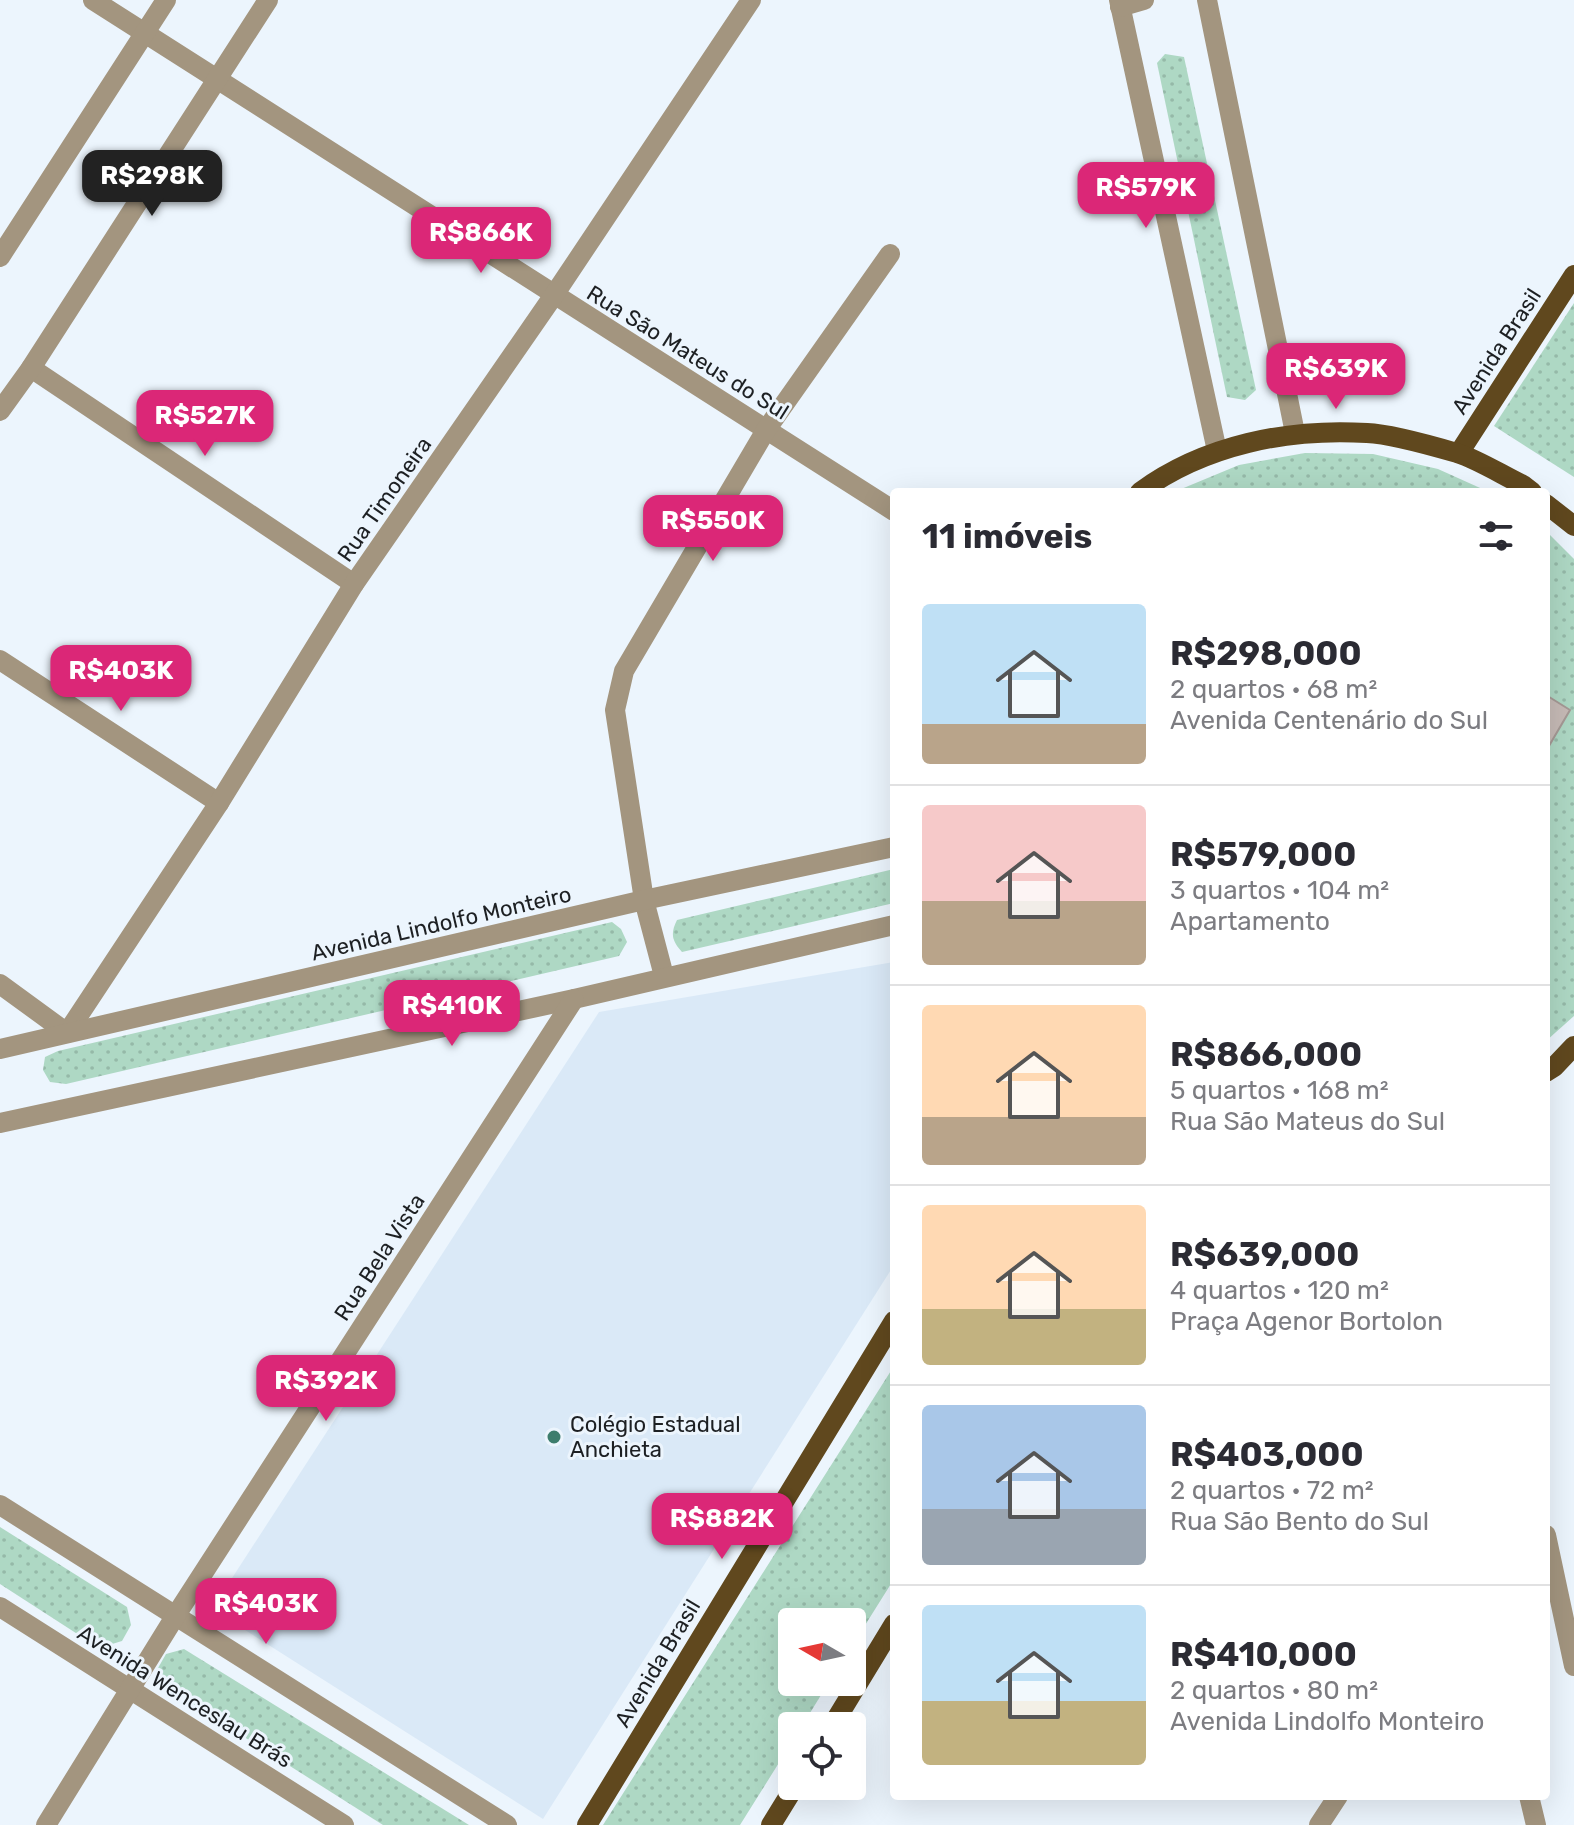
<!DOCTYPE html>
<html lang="pt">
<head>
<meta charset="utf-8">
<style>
	:root { --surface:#fff; --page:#f2f2f3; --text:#2b2b33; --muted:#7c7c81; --line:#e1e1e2; --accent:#db2777 }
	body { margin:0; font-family:Rubik,sans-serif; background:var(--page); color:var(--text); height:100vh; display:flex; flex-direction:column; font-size:30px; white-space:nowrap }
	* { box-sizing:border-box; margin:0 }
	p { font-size:26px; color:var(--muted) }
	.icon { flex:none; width:44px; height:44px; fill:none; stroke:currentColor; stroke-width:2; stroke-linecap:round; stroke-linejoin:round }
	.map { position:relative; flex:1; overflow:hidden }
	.panel { position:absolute; left:890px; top:488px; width:660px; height:1312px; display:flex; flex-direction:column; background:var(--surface); border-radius:8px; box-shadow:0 8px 32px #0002 }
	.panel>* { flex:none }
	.needle { width:52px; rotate:279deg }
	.fabs { position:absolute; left:778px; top:1608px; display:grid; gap:16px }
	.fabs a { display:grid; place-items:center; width:88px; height:88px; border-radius:8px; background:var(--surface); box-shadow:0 8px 32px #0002; font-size:40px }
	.price { position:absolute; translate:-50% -68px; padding:0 18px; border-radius:16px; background:var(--accent); color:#fff; font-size:26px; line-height:52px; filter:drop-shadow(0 2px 4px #0008) }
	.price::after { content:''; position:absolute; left:50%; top:48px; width:24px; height:18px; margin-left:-12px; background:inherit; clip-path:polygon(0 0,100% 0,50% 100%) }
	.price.on { background:#222; color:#fff }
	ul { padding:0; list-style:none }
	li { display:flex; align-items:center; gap:24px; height:200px; padding:0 32px }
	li+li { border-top:2px solid var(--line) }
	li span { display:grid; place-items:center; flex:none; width:224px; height:160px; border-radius:8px; color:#555 }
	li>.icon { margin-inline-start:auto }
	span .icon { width:96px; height:96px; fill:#fffc; stroke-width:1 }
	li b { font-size:34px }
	h2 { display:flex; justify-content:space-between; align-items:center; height:96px; padding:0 32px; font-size:34px }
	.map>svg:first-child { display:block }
	.built { fill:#dae9f7 }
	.park { fill:url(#park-dots) }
	.building { fill:#c6bab6; stroke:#a59995; stroke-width:2 }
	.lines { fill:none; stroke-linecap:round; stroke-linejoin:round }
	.minor { stroke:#a3957f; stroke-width:20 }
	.major { stroke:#60481e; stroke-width:20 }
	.poi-dot { fill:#3d7d6d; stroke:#ecf5fd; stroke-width:3 }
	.labels { text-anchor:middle; stroke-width:6; stroke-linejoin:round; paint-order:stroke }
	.street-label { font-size:22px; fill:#1d2023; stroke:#ecf5fd }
	.poi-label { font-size:22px; fill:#1d2023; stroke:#ecf5fd; text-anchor:start }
</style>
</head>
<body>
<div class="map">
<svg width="1574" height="1825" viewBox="0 0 1574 1825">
	<defs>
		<pattern id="park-dots" width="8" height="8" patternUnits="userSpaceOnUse" patternTransform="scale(2)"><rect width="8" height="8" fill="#aed8c4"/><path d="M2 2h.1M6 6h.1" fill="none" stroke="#95b9a8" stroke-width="1.8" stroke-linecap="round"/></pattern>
	</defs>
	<rect width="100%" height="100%" fill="#ecf5fd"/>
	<path class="built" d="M894,962v303l-351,554 -331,-210 387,-597z"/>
	<g class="park">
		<path d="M1165,54l19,3 72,333 -11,10 -18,-3 -70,-334z"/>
		<path d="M1574,303v174l-80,-51z"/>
		<path d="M1305,453l68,1 65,15 51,23h-315l65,-27z"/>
		<path d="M1546,531l28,28v457l-28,25z"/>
		<path d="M894,869v34l-212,49c-10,-11 -12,-18 -5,-32z"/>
		<path d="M612,922l9,7 6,13 -8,14 -553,128 -16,-2 -7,-12 2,-13 13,-6z"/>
		<path d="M894,1366v213l-42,67v-24h-60v60h37l-27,44h-10v16l-52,83h-137z"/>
		<path d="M0,1527l127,80 4,18 -9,16 -23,7 -99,-64z"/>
		<path d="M184,1649l285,176h-86l-224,-142 -1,-15 8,-14z"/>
	</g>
	<path class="building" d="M1546,695l24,15 -24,41z"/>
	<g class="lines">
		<g class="minor">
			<path d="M93,0l801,511"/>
			<path d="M1119,0l98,451"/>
			<path d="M1207,0l88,433"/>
			<path d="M1120,7l24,-7"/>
			<path d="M0,257l166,-257"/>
			<path d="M31,368l323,216"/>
			<path d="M0,411l31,-43 237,-368"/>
			<path d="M0,660l219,143"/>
			<path d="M664,976l-20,-76 -29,-190 9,-39 142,-241 124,-176"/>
			<path d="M0,984l67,49 152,-230 135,-219 200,-289 197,-295"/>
			<path d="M0,1049l644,-149 250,-53"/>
			<path d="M0,1123l574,-124 320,-74"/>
			<path d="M0,1505l507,320"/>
			<path d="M1546,1535l28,131"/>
			<path d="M0,1607l344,218"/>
			<path d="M1529,1796l7,29"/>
			<path d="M46,1825l130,-210 398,-616"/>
			<path d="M1319,1825l19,-29"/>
		</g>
		<g class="major">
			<path d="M1459,453l115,-178"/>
			<path d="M1140,492c64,-47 148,-64 227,-59 24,1 66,13 90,20 22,7 45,22 66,32l9,7"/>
			<path d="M1546,504l28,22"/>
			<path d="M1546,1072l8,-5 20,-21"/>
			<path d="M832,1726l62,-102"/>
			<path d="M587,1825l307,-504"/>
			<path d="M771,1825l24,-39"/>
		</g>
	</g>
	<circle class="poi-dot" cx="554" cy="1437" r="8"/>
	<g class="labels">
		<g class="street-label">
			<text transform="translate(1496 351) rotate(-57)" y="8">Avenida Brasil</text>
			<text transform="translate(688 352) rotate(32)" y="8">Rua São Mateus do Sul</text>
			<text transform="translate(384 499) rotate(-55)" y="8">Rua Timoneira</text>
			<text transform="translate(441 923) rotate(-13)" y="8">Avenida Lindolfo Monteiro</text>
			<text transform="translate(379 1257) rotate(-57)" y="8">Rua Bela Vista</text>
			<text transform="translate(657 1663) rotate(-59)" y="8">Avenida Brasil</text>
			<text transform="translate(185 1696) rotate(32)" y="8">Avenida Wenceslau Brás</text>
		</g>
		<g class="poi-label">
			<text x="570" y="1432">Colégio Estadual<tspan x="570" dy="25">Anchieta</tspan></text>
		</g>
	</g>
</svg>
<div class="fabs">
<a><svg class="needle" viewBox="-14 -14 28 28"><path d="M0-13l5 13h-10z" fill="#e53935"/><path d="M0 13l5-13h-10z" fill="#7c7c81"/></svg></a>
<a><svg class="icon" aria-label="locate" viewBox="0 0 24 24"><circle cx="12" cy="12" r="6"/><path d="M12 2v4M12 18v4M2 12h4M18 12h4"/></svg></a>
</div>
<b class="price on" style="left:152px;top:218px">R$298K</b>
<b class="price" style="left:1146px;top:230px">R$579K</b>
<b class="price" style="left:481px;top:275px">R$866K</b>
<b class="price" style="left:1336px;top:411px">R$639K</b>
<b class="price" style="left:205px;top:458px">R$527K</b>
<b class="price" style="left:713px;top:563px">R$550K</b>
<b class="price" style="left:121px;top:713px">R$403K</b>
<b class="price" style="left:452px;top:1048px">R$410K</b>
<b class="price" style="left:326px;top:1423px">R$392K</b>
<b class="price" style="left:722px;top:1561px">R$882K</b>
<b class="price" style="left:266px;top:1646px">R$403K</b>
<section class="panel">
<h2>11 imóveis<svg class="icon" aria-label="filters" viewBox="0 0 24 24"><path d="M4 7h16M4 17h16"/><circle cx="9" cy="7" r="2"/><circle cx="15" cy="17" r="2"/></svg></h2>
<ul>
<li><span style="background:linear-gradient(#bfe0f5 75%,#b9a48a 0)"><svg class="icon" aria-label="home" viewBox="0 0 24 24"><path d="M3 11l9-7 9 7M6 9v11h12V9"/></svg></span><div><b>R$298,000</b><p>2 quartos · 68 m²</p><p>Avenida Centenário do Sul</p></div></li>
<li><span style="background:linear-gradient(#f6c9c9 60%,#b9a48a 0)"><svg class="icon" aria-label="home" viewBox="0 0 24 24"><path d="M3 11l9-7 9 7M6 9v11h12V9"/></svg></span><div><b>R$579,000</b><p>3 quartos · 104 m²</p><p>Apartamento</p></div></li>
<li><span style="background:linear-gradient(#ffd9b3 70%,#b9a48a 0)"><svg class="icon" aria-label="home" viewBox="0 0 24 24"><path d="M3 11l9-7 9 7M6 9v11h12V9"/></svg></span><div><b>R$866,000</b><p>5 quartos · 168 m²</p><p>Rua São Mateus do Sul</p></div></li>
<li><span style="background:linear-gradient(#ffd9b3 65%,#c2b280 0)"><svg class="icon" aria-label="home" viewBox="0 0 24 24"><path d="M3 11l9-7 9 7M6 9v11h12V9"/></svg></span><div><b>R$639,000</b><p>4 quartos · 120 m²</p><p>Praça Agenor Bortolon</p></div></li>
<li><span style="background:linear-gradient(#a9c7e8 65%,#9aa5b1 0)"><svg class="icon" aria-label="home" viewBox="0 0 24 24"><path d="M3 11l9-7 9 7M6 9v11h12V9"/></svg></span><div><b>R$403,000</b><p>2 quartos · 72 m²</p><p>Rua São Bento do Sul</p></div></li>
<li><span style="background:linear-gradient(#bfe0f5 60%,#c2b280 0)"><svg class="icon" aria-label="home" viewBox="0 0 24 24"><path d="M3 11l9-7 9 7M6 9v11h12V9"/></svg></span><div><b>R$410,000</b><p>2 quartos · 80 m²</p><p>Avenida Lindolfo Monteiro</p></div></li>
</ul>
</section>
</div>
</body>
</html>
